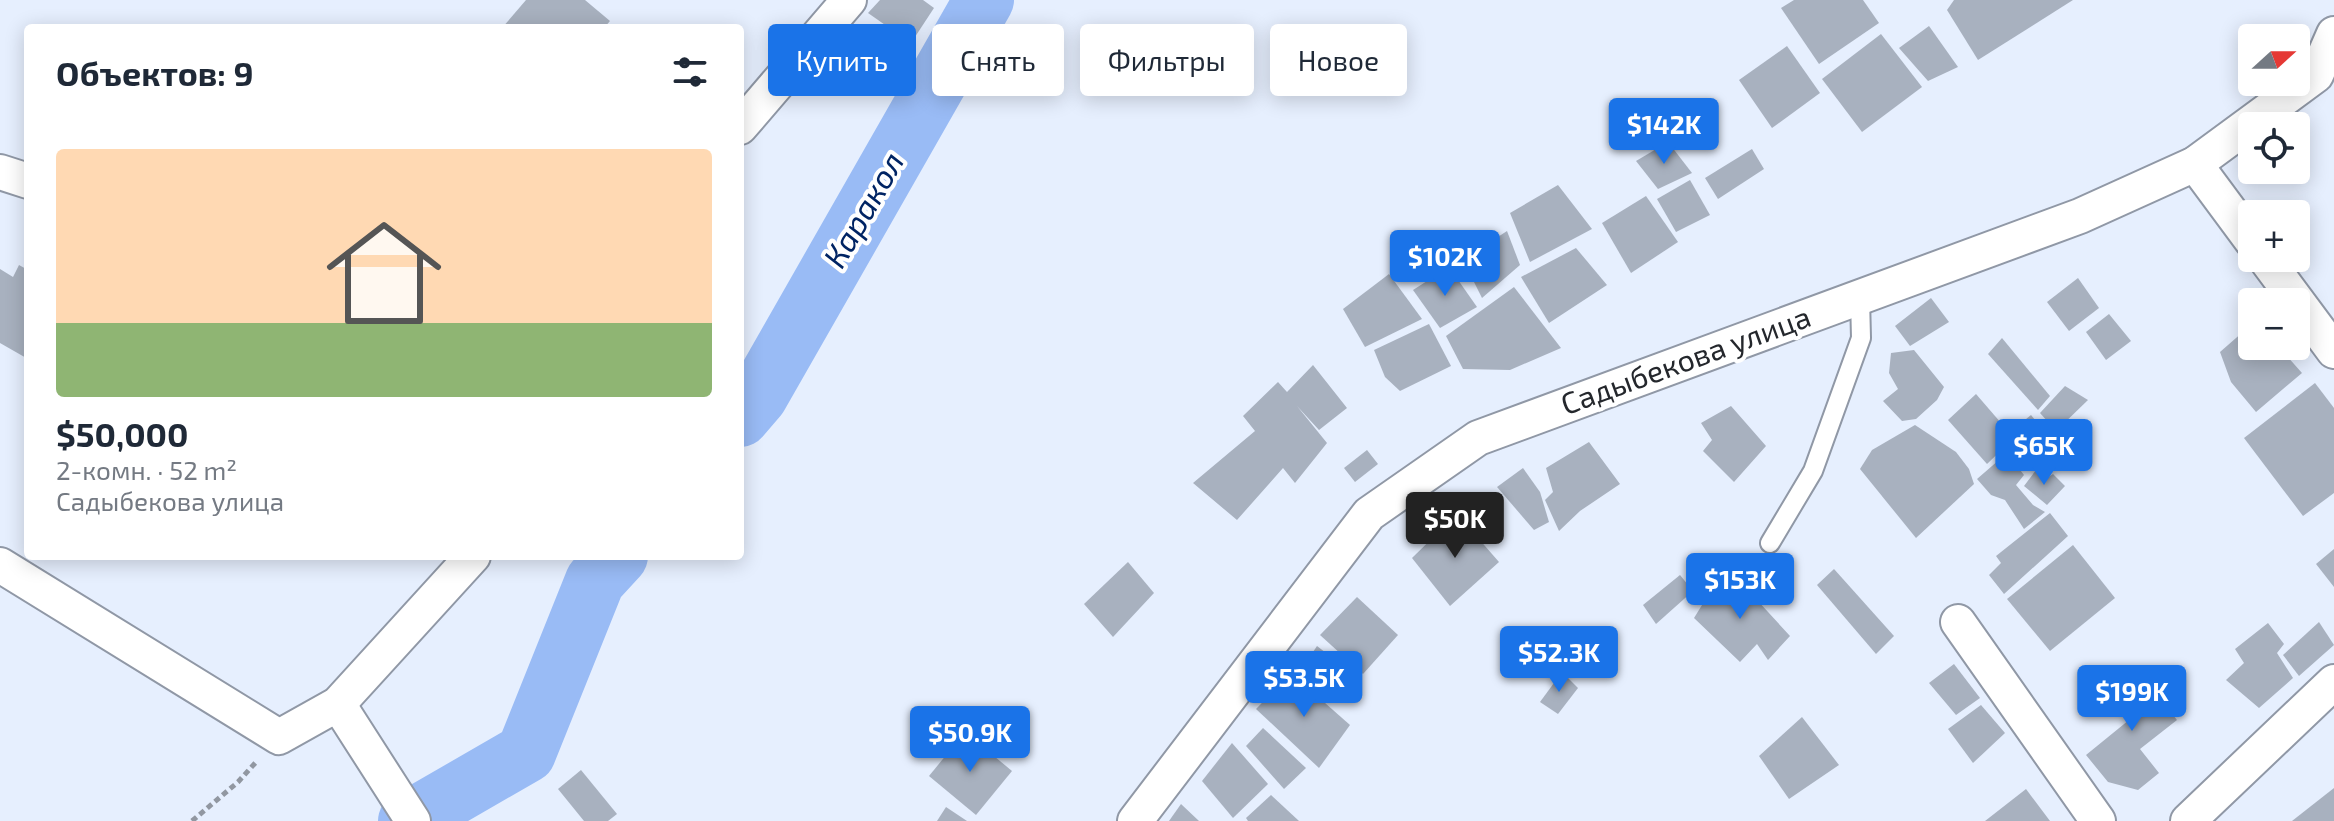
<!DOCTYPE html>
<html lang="ru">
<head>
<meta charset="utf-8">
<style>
	:root { --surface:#fff; --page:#f2f2f3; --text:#1f2937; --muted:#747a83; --accent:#1a73e8 }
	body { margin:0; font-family:"Exo 2",sans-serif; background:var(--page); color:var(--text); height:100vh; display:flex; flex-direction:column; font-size:30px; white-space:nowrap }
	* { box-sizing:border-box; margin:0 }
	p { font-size:26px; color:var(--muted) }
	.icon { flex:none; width:44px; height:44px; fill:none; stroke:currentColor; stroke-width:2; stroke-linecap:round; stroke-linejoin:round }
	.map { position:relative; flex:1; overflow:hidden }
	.drawer { position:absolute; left:24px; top:24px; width:720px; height:536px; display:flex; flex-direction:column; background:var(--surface); border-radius:8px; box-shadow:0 4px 20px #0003 }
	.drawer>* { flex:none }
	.hud { position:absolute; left:768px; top:24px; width:760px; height:72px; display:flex; gap:16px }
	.needle { width:52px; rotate:69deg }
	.buttons { position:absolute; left:2238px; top:24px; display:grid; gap:16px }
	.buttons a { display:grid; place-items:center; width:72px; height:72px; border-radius:8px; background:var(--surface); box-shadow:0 4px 20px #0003; font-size:40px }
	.price { position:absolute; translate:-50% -68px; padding:0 18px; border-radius:8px; background:var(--accent); color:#fff; font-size:26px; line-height:52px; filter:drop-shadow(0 2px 4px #0008) }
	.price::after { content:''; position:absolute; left:50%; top:48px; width:24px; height:18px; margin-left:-12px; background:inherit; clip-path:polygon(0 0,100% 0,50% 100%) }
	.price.on { background:#222; color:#fff }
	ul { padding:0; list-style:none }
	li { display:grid; align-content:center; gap:16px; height:424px; padding:0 32px }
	li span { display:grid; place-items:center; height:248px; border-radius:8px; color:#555 }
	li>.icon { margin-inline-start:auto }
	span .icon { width:144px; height:144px; fill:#fffc; stroke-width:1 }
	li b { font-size:34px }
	h2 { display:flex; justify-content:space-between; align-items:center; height:96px; padding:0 32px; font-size:34px }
	.pill { padding:0 28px; border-radius:8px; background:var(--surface); box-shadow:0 4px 20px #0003; font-size:28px; line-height:72px }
	.pill.on { background:var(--accent); color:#fff }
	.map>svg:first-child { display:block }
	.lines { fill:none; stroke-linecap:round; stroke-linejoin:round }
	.river { stroke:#99bbf5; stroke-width:60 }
	.building { fill:#a8b1bf }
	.service-casing { stroke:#9098a6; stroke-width:22 }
	.minor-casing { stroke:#9098a6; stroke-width:38 }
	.path { stroke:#9197a1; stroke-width:5; stroke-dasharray:6 4; stroke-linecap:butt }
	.service { stroke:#fff; stroke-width:18 }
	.minor { stroke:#fff; stroke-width:34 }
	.labels { text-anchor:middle; stroke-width:8; stroke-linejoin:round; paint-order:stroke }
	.street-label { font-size:30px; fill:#24272c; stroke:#fff }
	.water-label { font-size:32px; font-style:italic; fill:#002464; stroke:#fff }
</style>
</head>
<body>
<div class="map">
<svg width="2334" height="821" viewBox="0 0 2334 821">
	<rect width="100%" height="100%" fill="#e6effe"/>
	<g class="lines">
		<g class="river">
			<path d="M740,417l18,-21 226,-396"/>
			<path d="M408,821l118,-68 69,-172 23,-25"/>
		</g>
	</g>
	<g class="building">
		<path d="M526,0h59l25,21 -6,7h-102z"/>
		<path d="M880,0h43l11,8 -23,35 -43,-30z"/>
		<path d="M1794,0h69l16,23 -60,41 -38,-56z"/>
		<path d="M1954,0h119l-95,60 -31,-50z"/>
		<path d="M1929,26l29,41 -30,14 -29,-33z"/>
		<path d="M1881,34l41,53 -60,45 -40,-53z"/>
		<path d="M1787,46l33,47 -48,35 -33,-48z"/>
		<path d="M1668,142l24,31 -34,16 -22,-28z"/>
		<path d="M1752,149l12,20 -46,30 -13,-21z"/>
		<path d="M1690,180l20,35 -34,17 -19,-33z"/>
		<path d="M1558,185l34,44 -62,33 -20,-49z"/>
		<path d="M1646,196l32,46 -47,31 -29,-50z"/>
		<path d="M1507,231l13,34 -38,33 -19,-38z"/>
		<path d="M1576,248l31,37 -58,38 -28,-46z"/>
		<path d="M19,265l9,5v89l-28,-16v-74l13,8z"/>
		<path d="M1449,267l28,40 -37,21 -27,-38z"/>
		<path d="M1389,274l33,45 -57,28 -22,-38z"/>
		<path d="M2078,278l21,30 -30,23 -22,-29z"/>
		<path d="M1514,287l47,61 -51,22 -47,-1 -17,-33z"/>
		<path d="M1931,298l18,24 -39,24 -15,-20z"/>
		<path d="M2109,314l22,27 -25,19 -20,-28z"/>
		<path d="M1429,324l22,42 -51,25 -15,-14 -11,-27z"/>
		<path d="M2252,324v22h26l24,27 -46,39 -25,-30 -11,-30z"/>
		<path d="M2002,338l48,58 -12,14 -50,-56z"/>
		<path d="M1914,350l30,37 -7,13 -21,19 -14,2 -19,-20 15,-12 -9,-16 2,-20z"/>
		<path d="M1313,365l34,43 -28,22 -22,-24 30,37 -32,40 -12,-15 -46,52 -44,-37 62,-52 -12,-15 35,-34 9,10z"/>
		<path d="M2315,383l19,25v85l-31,23 -59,-78z"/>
		<path d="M2065,386l23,14 -32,31 -16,-18z"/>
		<path d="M1976,394l38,44 -27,26 -39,-44z"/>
		<path d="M1731,406l35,40 -32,36 -31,-31 9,-11 -11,-17z"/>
		<path d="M2031,415l18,22 -14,15 -10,-10 -5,-18z"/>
		<path d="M1915,425l41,27 13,17 5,15 -58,54 -56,-69 12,-19z"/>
		<path d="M1589,442l31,42 -40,27 -21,20 -14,-31 8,-8 -7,-24z"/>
		<path d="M1367,450l11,14 -23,18 -11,-14z"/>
		<path d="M2007,453l17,22 -8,10 17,20 12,7 -21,17 -19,-29 -14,-5 -14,-16z"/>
		<path d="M1523,468l17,24 9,30 -15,8 -37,-43z"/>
		<path d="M2036,470l8,10 9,-6 12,12 -18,19 -23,-19z"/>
		<path d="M2050,513l18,23 -64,58 -15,-19 12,-12 -5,-7z"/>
		<path d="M1457,514l42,48 -49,44 -38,-48z"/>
		<path d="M2073,545l42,53 -65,53 -43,-52z"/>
		<path d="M2334,549v38l-18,-23z"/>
		<path d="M1128,562l26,31 -41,44 -29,-33z"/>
		<path d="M1834,569l60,67 -18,18 -59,-69z"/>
		<path d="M1680,575l13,16 -37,33 -13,-19z"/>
		<path d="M1734,575l56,61 -22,24 -11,-16 -17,18 -46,-44 13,-21z"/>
		<path d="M1357,597l41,38 -35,39 -43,-39z"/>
		<path d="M2319,622l15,23 -35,31 -16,-21z"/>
		<path d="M2268,623l16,21 -7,9 16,25 -34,30 -33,-28 18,-17 -9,-14z"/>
		<path d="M1317,646l39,30 -18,25 -39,-28z"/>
		<path d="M1954,664l26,34 -24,17 -27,-32z"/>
		<path d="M2135,668l42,52 -37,29 19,24 -21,17 -30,-8 -22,-27 43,-35 -24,-29z"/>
		<path d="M1562,672l16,16 -20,26 -18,-12z"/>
		<path d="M1291,673l59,52 -31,43 -63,-59z"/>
		<path d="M1981,705l24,28 -32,30 -25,-34z"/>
		<path d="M1802,717l37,48 -50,34 -30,-43z"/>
		<path d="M1263,728l43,40 -22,21 -38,-43z"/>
		<path d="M965,732l47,39 -36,44 -47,-39z"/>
		<path d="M1232,743l36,41 -35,34 -31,-37z"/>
		<path d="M581,770l36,44 -9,7h-24l-26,-32z"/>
		<path d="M2334,788v33h-42z"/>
		<path d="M2026,789l24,32h-65z"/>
		<path d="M1271,795l28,26h-51l-2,-3z"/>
		<path d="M1181,804l18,17h-30z"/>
		<path d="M946,807l21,14h-30z"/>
	</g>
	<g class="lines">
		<defs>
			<path id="service" d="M1770,543l43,-72 48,-133 -1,-40"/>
			<g id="minor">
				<path d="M740,127l109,-127"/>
				<path d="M2195,164l57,77"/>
				<path d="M0,172l28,9"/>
				<path d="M2265,258l69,93"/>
				<path d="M0,565l279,172 59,-33 135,-148"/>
				<path d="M1958,622l140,199"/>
				<path d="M338,704l75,117"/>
				<path d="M1135,821l234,-307 109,-76 602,-222 115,-52 121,-89 18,-41"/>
				<path d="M2188,821l146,-139"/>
			</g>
		</defs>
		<use href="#service" class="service-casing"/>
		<use href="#minor" class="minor-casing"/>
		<path class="path" d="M192,821l46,-39 19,-21"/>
		<use href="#service" class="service"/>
		<use href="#minor" class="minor"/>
	</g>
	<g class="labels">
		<g class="street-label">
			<text transform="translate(1686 361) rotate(-20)" y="10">Садыбекова улица</text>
		</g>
		<g class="water-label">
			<text transform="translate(864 210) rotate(-60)" y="11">Каракол</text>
		</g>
	</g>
</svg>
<div class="buttons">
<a><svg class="needle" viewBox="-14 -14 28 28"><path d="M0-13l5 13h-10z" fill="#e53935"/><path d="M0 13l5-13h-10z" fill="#747a83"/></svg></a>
<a><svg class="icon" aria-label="locate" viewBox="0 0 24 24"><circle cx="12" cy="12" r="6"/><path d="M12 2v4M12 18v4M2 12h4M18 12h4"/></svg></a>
<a>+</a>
<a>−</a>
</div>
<b class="price" style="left:1664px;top:166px">$142K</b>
<b class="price" style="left:1445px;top:298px">$102K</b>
<b class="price" style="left:2044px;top:487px">$65K</b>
<b class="price on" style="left:1455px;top:560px">$50K</b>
<b class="price" style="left:1740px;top:621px">$153K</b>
<b class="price" style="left:1559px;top:694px">$52.3K</b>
<b class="price" style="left:1304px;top:719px">$53.5K</b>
<b class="price" style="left:2132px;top:733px">$199K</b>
<b class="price" style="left:970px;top:774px">$50.9K</b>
<div class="hud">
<a class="pill on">Купить</a>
<a class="pill">Снять</a>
<a class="pill">Фильтры</a>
<a class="pill">Новое</a>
</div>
<section class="drawer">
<h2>Объектов: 9<svg class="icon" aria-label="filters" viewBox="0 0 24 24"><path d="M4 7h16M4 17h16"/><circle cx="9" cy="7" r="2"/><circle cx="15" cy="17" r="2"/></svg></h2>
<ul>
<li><span style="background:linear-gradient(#ffd9b3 70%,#8fb573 0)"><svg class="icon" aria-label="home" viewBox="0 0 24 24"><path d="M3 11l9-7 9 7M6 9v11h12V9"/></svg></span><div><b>$50,000</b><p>2-комн. · 52 m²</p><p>Садыбекова улица</p></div></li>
</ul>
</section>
</div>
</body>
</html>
